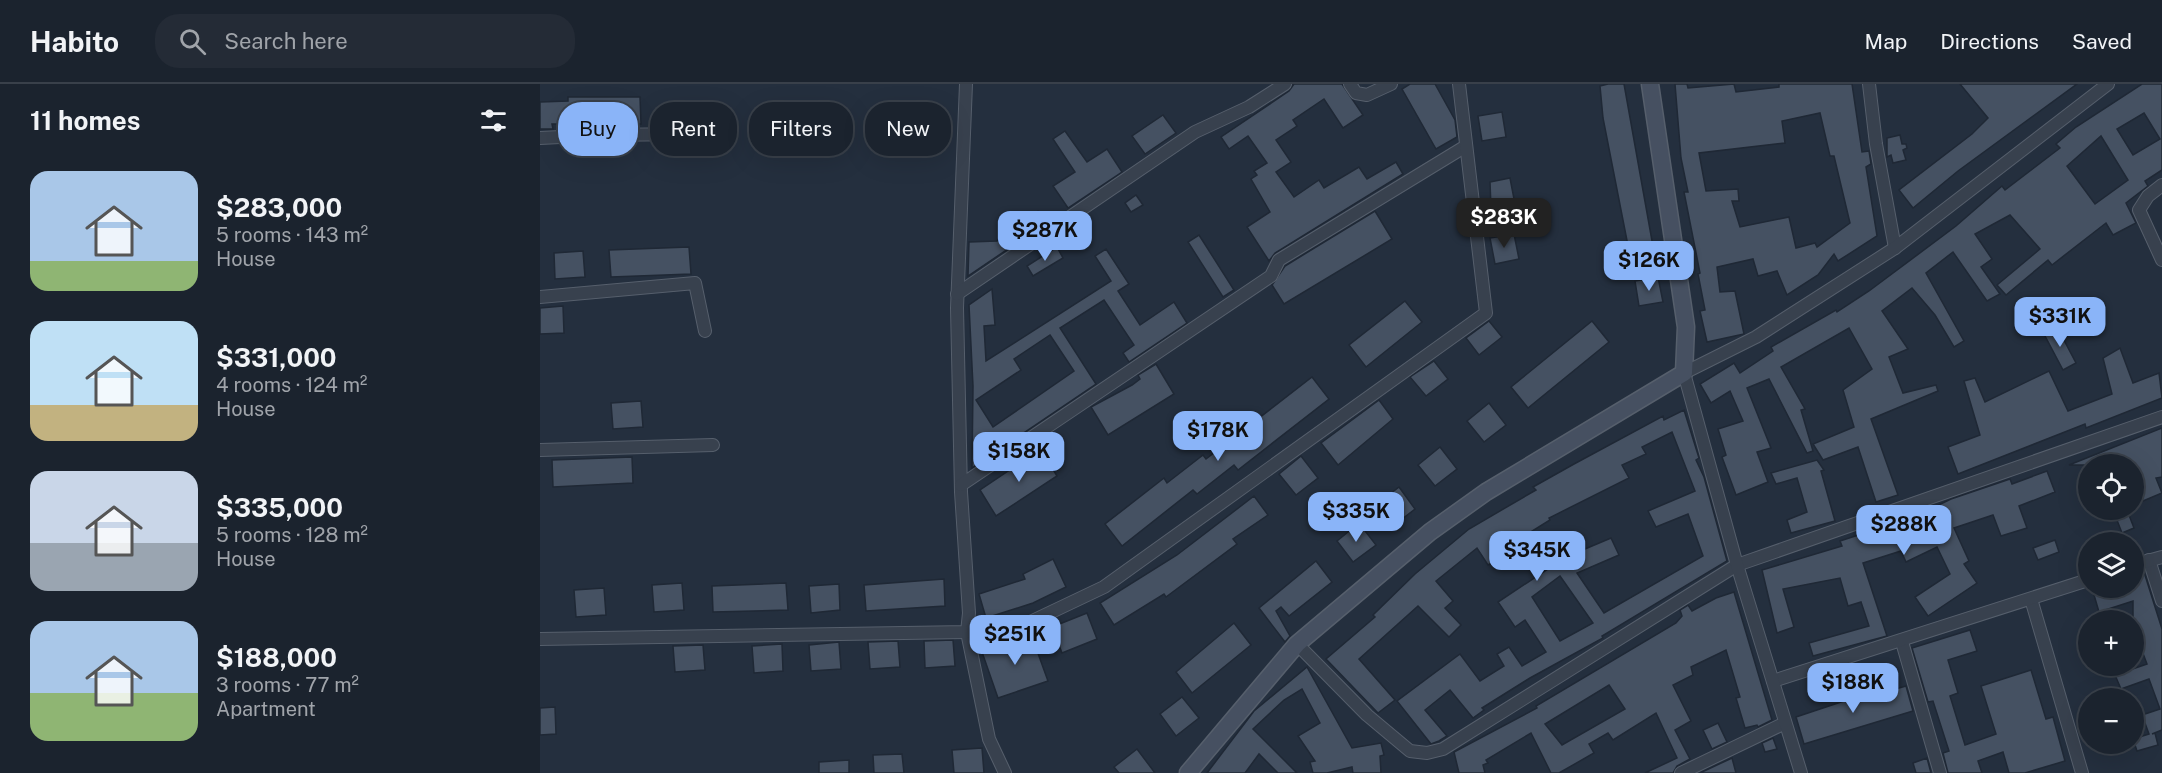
<!DOCTYPE html>
<html lang="en">
<head>
<meta charset="utf-8">
<style>
	:root { --surface:#1b232e; --page:#242b36; --text:#f1f3f6; --muted:#a0a4aa; --line:#39404a; --accent:#8ab4f8 }
	body { margin:0; font-family:"Public Sans",sans-serif; background:var(--page); color:var(--text); height:100vh; display:flex; flex-direction:column; font-size:22px; white-space:nowrap }
	* { box-sizing:border-box; margin:0 }
	p { font-size:20px; color:var(--muted) }
	.icon { flex:none; width:33px; height:33px; fill:none; stroke:currentColor; stroke-width:2; stroke-linecap:round; stroke-linejoin:round }
	.map { position:relative; flex:1; overflow:hidden }
	.drawer { display:flex; flex-direction:column; background:var(--surface); width:540px }
	.drawer>* { flex:none }
	.top-card { position:absolute; left:18px; top:18px; width:570px; height:54px; display:flex; gap:12px }
	.controls { position:absolute; left:1538px; top:370px; display:grid; gap:12px }
	.controls a { display:grid; place-items:center; width:66px; height:66px; border-radius:50%; background:var(--surface); box-shadow:0 6px 24px #0002,0 0 0 2px var(--line); font-size:30px }
	.price { position:absolute; translate:-50% -51px; padding:0 14px; border-radius:12px; background:var(--accent); color:#111; font-size:20px; line-height:39px; filter:drop-shadow(0 2px 3px #0008) }
	.price::after { content:''; position:absolute; left:50%; top:36px; width:18px; height:14px; margin-left:-9px; background:inherit; clip-path:polygon(0 0,100% 0,50% 100%) }
	.price.current { background:#222; color:#fff }
	ul { padding:0; list-style:none }
	li { display:flex; align-items:center; gap:18px; height:150px; padding:0 30px }
	li span { display:grid; place-items:center; flex:none; width:168px; height:120px; border-radius:18px; color:#555 }
	li>.icon { margin-inline-start:auto }
	span .icon { width:72px; height:72px; fill:#fffc; stroke-width:1 }
	li b { font-size:26px }
	h2 { display:flex; justify-content:space-between; align-items:center; height:72px; padding:0 30px; font-size:26px }
	.chip { padding:0 21px; border-radius:24px; background:var(--surface); box-shadow:0 6px 24px #0002,0 0 0 2px var(--line); font-size:21px; line-height:54px }
	.chip.current { background:var(--accent); color:#111 }
	header { display:flex; align-items:center; gap:36px; box-sizing:border-box; height:84px; padding:0 30px; background:var(--surface); border-bottom:2px solid var(--line) }
	header strong { font-size:28px }
	nav { display:flex; gap:33px; margin-inline-start:auto; font-size:21px }
	.search { width:420px; height:54px; background:var(--page); display:flex; align-items:center; gap:15px; box-sizing:border-box; padding:0 21px; border-radius:24px; color:var(--muted); font-size:22px }
	main { display:flex; flex:1; min-height:0 }
	.map>svg:first-child { display:block }
	.building { fill:#455162; stroke:#1f2835; stroke-width:1.5; fill-rule:evenodd }
	.lines { fill:none; stroke-linecap:round; stroke-linejoin:round }
	.street-casing { stroke:#565f6c; stroke-width:14 }
	.secondary-casing { stroke:#565f6c; stroke-width:19 }
	.street { stroke:#38414e; stroke-width:12 }
	.secondary { stroke:#465061; stroke-width:16 }
</style>
</head>
<body>
<header>
<strong>Habito</strong>
<div class="search"><svg class="icon" aria-label="search" viewBox="0 0 24 24"><circle cx="10" cy="10" r="6"/><path d="M15 15l6 6"/></svg>Search here</div>
<nav><a>Map</a><a>Directions</a><a>Saved</a></nav>
</header>
<main>
<section class="drawer">
<h2>11 homes<svg class="icon" aria-label="filters" viewBox="0 0 24 24"><path d="M4 7h16M4 17h16"/><circle cx="9" cy="7" r="2"/><circle cx="15" cy="17" r="2"/></svg></h2>
<ul>
<li><span style="background:linear-gradient(#a9c7e8 75%,#8fb573 0)"><svg class="icon" aria-label="home" viewBox="0 0 24 24"><path d="M3 11l9-7 9 7M6 9v11h12V9"/></svg></span><div><b>$283,000</b><p>5 rooms · 143 m²</p><p>House</p></div></li>
<li><span style="background:linear-gradient(#bfe0f5 70%,#c2b280 0)"><svg class="icon" aria-label="home" viewBox="0 0 24 24"><path d="M3 11l9-7 9 7M6 9v11h12V9"/></svg></span><div><b>$331,000</b><p>4 rooms · 124 m²</p><p>House</p></div></li>
<li><span style="background:linear-gradient(#c9d6e8 60%,#9aa5b1 0)"><svg class="icon" aria-label="home" viewBox="0 0 24 24"><path d="M3 11l9-7 9 7M6 9v11h12V9"/></svg></span><div><b>$335,000</b><p>5 rooms · 128 m²</p><p>House</p></div></li>
<li><span style="background:linear-gradient(#a9c7e8 60%,#8fb573 0)"><svg class="icon" aria-label="home" viewBox="0 0 24 24"><path d="M3 11l9-7 9 7M6 9v11h12V9"/></svg></span><div><b>$188,000</b><p>3 rooms · 77 m²</p><p>Apartment</p></div></li>
</ul>
</section>
<div class="map">
<svg width="1622" height="689" viewBox="0 0 1622 689">
	<rect width="100%" height="100%" fill="#242f3e"/>
	<g class="building">
		<path d="M754,0h48l21,31 -20,13 -19,-29 -31,21 4,6 -21,14 15,22 -15,10 18,25 25,-17 5,8 35,-21 8,12 29,-17 7,12 -128,79 -6,8 -22,-34 23,-15 -19,-33 6,-4 -3,-4 13,-8 -19,-27 -19,13 -8,-12 68,-46z"/>
		<path d="M870,0h25l20,36 2,17 -21,12 -34,-60z"/>
		<path d="M1068,0h16l30,168 -24,4 -27,-138 -3,-32z"/>
		<path d="M1135,0h12l1,4 46,-4 2,8 43,-5v-3h73l10,68 7,-1 2,13 -5,3 11,69 -39,25 -4,-7 -16,21 -31,20 -10,-24 -19,5 -5,-17 -36,8 3,25 15,-1 9,43 -37,8 -7,-31 5,-1 -7,-36 2,-1 -16,-81h4l-7,-34zM1280,29l10,43h4l16,67 -33,24 -2,-4 -19,5 -7,-31 -49,10 -8,-26h7l-1,-12 -32,2 -7,-38 86,-10 -3,-22z"/>
		<path d="M1420,0h117l-119,87 -45,37 -14,-18 73,-56 16,-16z"/>
		<path d="M1602,0h20v86l-17,11 3,5 -22,17 10,20 -23,12 -7,-12 -54,42 -4,-5 -42,35 -9,-10 43,-36 -30,-34 -35,19 17,25 -11,8 19,27 -13,7 -34,-49 -27,21 38,68 -10,6 -19,-32 -23,-27 -30,23 26,38 -19,8 14,36 33,-8 2,6 -67,28 27,76 -22,7 -18,-55 -35,13 -10,-16 41,-17 -11,-37 29,-21 -23,-41 -68,39 24,42 -4,1 12,41 -6,2 -38,-74 -22,9 24,60 -14,4 11,30 -32,13 -14,-38 4,-2 -8,-26 25,-8 -13,-30 -19,12 -11,-19 34,-21 6,10 33,-22 -2,-4 65,-37 1,2 32,-21 87,-65 46,-40 3,4 55,-42 -4,-4 20,-17zM1604,29l16,26 -27,16 -16,-26zM1561,52l27,44 -33,24 -28,-38z"/>
		<path d="M28,13h72l1,27h-89l1,5h-13v-27l28,-1z"/>
		<path d="M962,28l4,25 -24,4 -4,-25z"/>
		<path d="M623,31l13,18 -31,21 -13,-18z"/>
		<path d="M525,47l22,31 20,-13 15,23 -54,36 -15,-22 22,-14 -22,-33z"/>
		<path d="M1360,51l2,9h4l1,4 -4,2 3,10 -13,3 -2,-8 -4,2v-19z"/>
		<path d="M970,94l5,26 -24,4 -1,-26z"/>
		<path d="M596,111l7,10 -12,7 -6,-9z"/>
		<path d="M498,127l7,13 -77,52 1,-34 28,-1z"/>
		<path d="M835,127l17,28 -108,65 -12,-19 13,-19z"/>
		<path d="M974,150l5,25 -24,5 -5,-26z"/>
		<path d="M659,151l35,55 -11,7 -35,-55z"/>
		<path d="M149,163l2,27 -80,3 -2,-27z"/>
		<path d="M517,163l6,11 -30,18 -6,-10z"/>
		<path d="M566,165l23,35 -11,7 22,34 34,-23 13,21 -58,39 -6,-9 11,-8 -30,-45 -44,28 36,56 -124,84 1,-82 -4,-81 23,-16 3,36 -11,1 2,35 125,-80 -16,-25zM510,251l24,36 -81,56 -17,-27 45,-30 -7,-11z"/>
		<path d="M43,167l2,26 -30,2 -1,-26z"/>
		<path d="M1118,193l5,25 -24,4 -4,-25z"/>
		<path d="M865,217l17,21 -56,45 -17,-22z"/>
		<path d="M23,222l1,27 -24,1v-26z"/>
		<path d="M949,237l13,16 -23,18 -13,-17z"/>
		<path d="M1052,237l17,21 -81,66 -17,-21z"/>
		<path d="M1517,243l19,36 -13,7 -19,-36z"/>
		<path d="M1580,264l13,35 26,-10 3,25 -76,30 -1,-4 -127,50 -10,-27 32,-12 -16,-54 11,-3 10,24 64,-31 19,40 44,-17 -9,-36z"/>
		<path d="M894,277l14,18 -22,17 -16,-19z"/>
		<path d="M616,280l18,30 -66,41 -17,-28 41,-22 8,-6 -2,-4z"/>
		<path d="M772,293l17,22 -91,71 -4,-5 -37,29 -4,-4 -71,56 -17,-22 59,-46 3,5 36,-28 3,4z"/>
		<path d="M839,316l14,19 -55,46 -17,-22z"/>
		<path d="M101,317l2,26 -30,2 -2,-26z"/>
		<path d="M949,319l17,22 -22,17 -17,-21z"/>
		<path d="M1144,326l15,48 -3,2 8,17 23,84 -125,75 1,2 -73,40 -48,30 2,2 -11,8 -23,-28 -25,20 22,26 -8,5 -8,3 -34,-43 63,-47 20,27 24,-15 -7,-12 12,-7 13,19 24,-14 -21,-32 -10,7 -17,-25 68,-45 45,-19 8,17 -42,18 27,40 99,-57 -15,-42 -32,13 -8,-16 47,-20 -23,-59 -30,15 4,7 -24,11 7,13 -80,40 1,2 -50,31 3,6 -15,8 -11,-17 -41,33 17,20 -8,7 16,17 -12,12 -31,-31 -59,53 36,41 -17,13 -52,-54 49,-42 -2,-2 42,-41 54,-45 67,-39 -3,-3 41,-23 89,-48 1,4zM1020,492l33,47 -33,18 -28,-44z"/>
		<path d="M1622,344v49l-6,1 6,15 -19,8 -10,-25v-11h-64z"/>
		<path d="M900,363l17,22 -22,17 -17,-21z"/>
		<path d="M501,365l16,27 -61,40 -16,-26z"/>
		<path d="M761,372l17,22 -22,17 -17,-21z"/>
		<path d="M92,373l1,26 -80,4 -1,-27z"/>
		<path d="M1277,376l7,10 -3,1 14,50 -44,12 -4,-13 20,-8 -10,-34 -21,6 -5,-11z"/>
		<path d="M1507,387l8,21 -36,14 8,22 -26,8 -8,-21 -39,13 15,33 -5,3 13,19 -49,33 -13,-19 35,-23 -13,-27 -31,15 -5,-11 -38,12 24,73 -74,20 -4,-13 60,-17 -8,-24 -13,4 -8,-28 -57,11 11,38 -17,6 -15,-63 80,-24 -2,-5 52,-17 1,3 58,-28 59,-20 2,5z"/>
		<path d="M859,403l16,22 -22,17 -17,-21z"/>
		<path d="M714,412l14,19 -35,24 4,5 -71,53 -2,-3 -50,31 -14,-22 77,-48z"/>
		<path d="M1573,426h14l7,18 -12,5z"/>
		<path d="M819,439l17,22 -23,17 -16,-21z"/>
		<path d="M1515,456l4,12 -21,8 -5,-12z"/>
		<path d="M513,475l13,28 -33,16 -47,15 -7,-24 46,-15 -2,-5z"/>
		<path d="M776,477l16,21 -43,34 -8,-9 -5,4 14,25 -5,6 -26,-34z"/>
		<path d="M1604,488l18,57v101l-10,4 3,-1 3,12 -21,6 -4,-12 16,-5 -7,-19 18,-6 -11,-30 -28,10 -6,-14 32,-11 -8,-21 -6,2v-44l-34,11 -7,-24h41v-12z"/>
		<path d="M404,495l1,27 -79,5 -2,-26z"/>
		<path d="M142,499l2,27 -30,2 -2,-27z"/>
		<path d="M246,499l2,27 -75,2 -1,-26z"/>
		<path d="M299,500l1,26 -29,3 -2,-27z"/>
		<path d="M64,504l2,27 -30,2 -2,-27z"/>
		<path d="M1194,508l38,128 -14,7 -1,-2 -12,3 -9,-30 4,-1 -14,-47 -35,17 2,8 -20,10 18,36 -16,9 15,29 -13,7 -4,7h-28l32,-15 -21,-45 -43,27 -5,-7 -19,11 5,9 -35,20h-8l-20,-40 -45,27 2,3 -5,2 2,8h-26l-5,-21 83,-44 -1,-2 140,-83 6,-7 -2,-6 8,-5 4,6 24,-13zM1069,601l16,24 -63,36 -17,-21z"/>
		<path d="M547,529l10,26 -35,14 -10,-26z"/>
		<path d="M694,539l17,22 -59,48 -16,-21z"/>
		<path d="M1430,546l7,21 -29,9 10,33 -8,3 15,49 31,-11 -15,-48 50,-16 15,49 7,-2 12,44 -40,12h-16l-6,-21 -25,9 4,12h-34l-5,-20 6,-2 -16,-50 -5,1 -16,-54z"/>
		<path d="M491,550l17,47 -50,17 -16,-46z"/>
		<path d="M413,556l2,26 -30,2 -1,-27z"/>
		<path d="M358,557l2,26 -30,2 -2,-27z"/>
		<path d="M299,558l2,27 -30,2 -2,-26z"/>
		<path d="M242,560l1,27 -29,2 -2,-27z"/>
		<path d="M163,561l2,25 -30,2 -2,-26z"/>
		<path d="M767,583l45,81 29,-5 3,12 -4,1 1,17h-28l-1,-6 -25,6h-14l-3,-11 5,-1 -17,-25 22,-13 -18,-34 -18,11 -31,29 44,44h-19l-19,-19 -14,19h-38l47,-62z"/>
		<path d="M1366,602l7,25 -109,33 -8,-27 63,-21 2,3z"/>
		<path d="M642,613l17,21 -23,18 -16,-22z"/>
		<path d="M15,623l1,27 -16,1v-27z"/>
		<path d="M1178,639l9,19 -15,7 -9,-19z"/>
		<path d="M1233,654l4,11 -12,3 -3,-9z"/>
		<path d="M442,664l2,25h-30l-2,-23z"/>
		<path d="M597,665l18,24h-36l-5,-6z"/>
		<path d="M362,670l2,19h-30l-1,-18z"/>
		<path d="M1192,674l4,15h-36z"/>
		<path d="M1387,674l4,15h-15l-3,-10z"/>
		<path d="M309,676v13h-30v-11z"/>
	</g>
	<g class="lines">
		<defs>
			<g id="street">
				<path d="M426,0l-9,224 4,184 8,121 -2,19 22,107 16,34"/>
				<path d="M810,0l6,9 11,2 24,-11"/>
				<path d="M1329,0l7,60 19,104"/>
				<path d="M0,54l61,-3 88,-1"/>
				<path d="M1622,101l-14,11 -9,14 23,50"/>
				<path d="M417,210l238,-162 54,-25 36,-23"/>
				<path d="M0,213l155,-14 10,48"/>
				<path d="M0,366l173,-5"/>
				<path d="M421,401l310,-209 8,-16 187,-114"/>
				<path d="M1609,476l13,41"/>
				<path d="M1593,481l29,-8"/>
				<path d="M1491,515l51,174"/>
				<path d="M0,555l427,-7 57,-7 80,-38 382,-274 -27,-229"/>
				<path d="M1362,558l38,131"/>
				<path d="M757,560l70,71 43,36 17,2 16,-4 294,-184 425,-148"/>
				<path d="M1233,597l315,-101"/>
				<path d="M1141,689l104,-50"/>
				<path d="M1261,689l-64,-208 -53,-192 72,-36 139,-89 213,-164"/>
			</g>
			<path id="secondary" d="M648,689l109,-129 133,-112 56,-40 198,-119 2,-46 -36,-243"/>
		</defs>
		<use href="#street" class="street-casing"/>
		<use href="#secondary" class="secondary-casing"/>
		<use href="#street" class="street"/>
		<use href="#secondary" class="secondary"/>
	</g>
</svg>
<div class="controls">
<a><svg class="icon" aria-label="locate" viewBox="0 0 24 24"><circle cx="12" cy="12" r="6"/><path d="M12 2v4M12 18v4M2 12h4M18 12h4"/></svg></a>
<a><svg class="icon" aria-label="layers" viewBox="0 0 24 24"><path d="M12 4l9 5-9 5-9-5zM3 14l9 5 9-5"/></svg></a>
<a>+</a>
<a>−</a>
</div>
<b class="price current" style="left:964px;top:165px">$283K</b>
<b class="price" style="left:505px;top:178px">$287K</b>
<b class="price" style="left:1109px;top:208px">$126K</b>
<b class="price" style="left:1520px;top:264px">$331K</b>
<b class="price" style="left:678px;top:378px">$178K</b>
<b class="price" style="left:479px;top:399px">$158K</b>
<b class="price" style="left:816px;top:459px">$335K</b>
<b class="price" style="left:1364px;top:472px">$288K</b>
<b class="price" style="left:997px;top:498px">$345K</b>
<b class="price" style="left:475px;top:582px">$251K</b>
<b class="price" style="left:1313px;top:630px">$188K</b>
<div class="top-card">
<a class="chip current">Buy</a>
<a class="chip">Rent</a>
<a class="chip">Filters</a>
<a class="chip">New</a>
</div>
</div>
</main>
</body>
</html>
